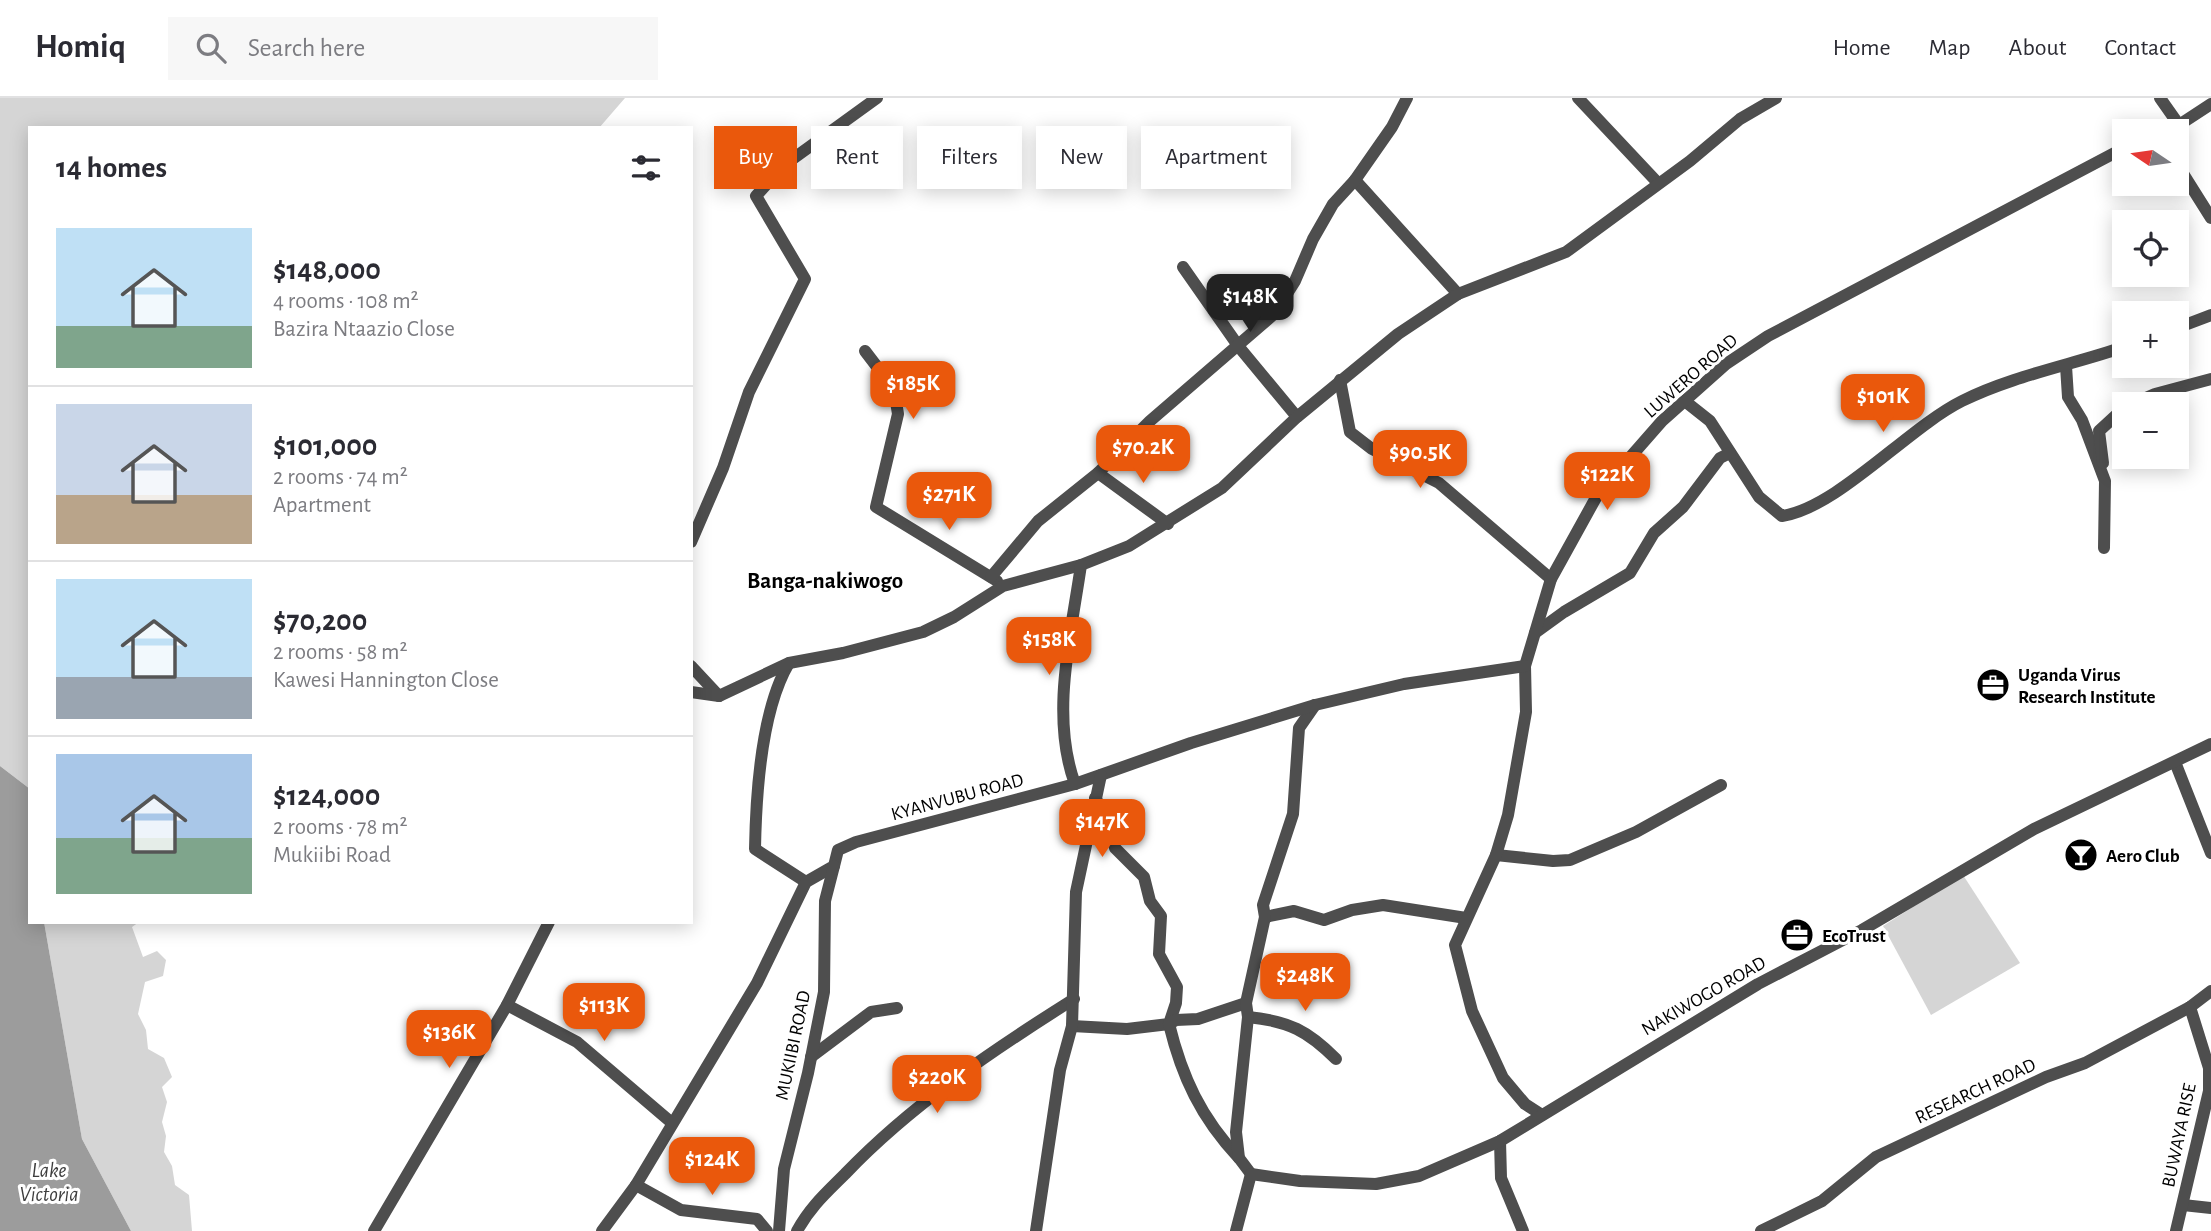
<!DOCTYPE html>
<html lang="en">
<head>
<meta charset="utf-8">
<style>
	:root { --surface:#fff; --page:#f7f7f7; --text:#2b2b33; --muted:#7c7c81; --line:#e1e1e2; --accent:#ea580c }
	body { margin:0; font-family:"Alegreya Sans",sans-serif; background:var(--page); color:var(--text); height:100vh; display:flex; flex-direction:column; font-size:26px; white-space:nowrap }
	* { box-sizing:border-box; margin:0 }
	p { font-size:23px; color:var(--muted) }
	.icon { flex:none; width:38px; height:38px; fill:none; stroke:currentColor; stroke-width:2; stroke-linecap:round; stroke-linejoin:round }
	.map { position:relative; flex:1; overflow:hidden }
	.drawer { position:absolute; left:28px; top:28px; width:665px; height:798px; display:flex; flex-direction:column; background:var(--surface); border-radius:0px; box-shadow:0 4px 18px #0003 }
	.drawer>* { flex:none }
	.banner { position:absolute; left:714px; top:28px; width:665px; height:63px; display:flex; gap:14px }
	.needle { width:46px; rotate:283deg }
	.fabs { position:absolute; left:2112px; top:21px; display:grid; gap:14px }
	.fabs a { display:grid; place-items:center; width:77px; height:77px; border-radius:0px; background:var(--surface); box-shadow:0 4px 18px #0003; font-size:35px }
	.price { position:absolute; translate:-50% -60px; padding:0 16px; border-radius:14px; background:var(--accent); color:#fff; font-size:23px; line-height:46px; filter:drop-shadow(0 2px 4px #0008) }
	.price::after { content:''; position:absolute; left:50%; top:42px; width:21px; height:16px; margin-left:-10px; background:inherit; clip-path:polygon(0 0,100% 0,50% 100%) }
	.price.selected { background:#222; color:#fff }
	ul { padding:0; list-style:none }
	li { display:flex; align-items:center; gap:21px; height:175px; padding:0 28px }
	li+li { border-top:2px solid var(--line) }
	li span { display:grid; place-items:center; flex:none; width:196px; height:140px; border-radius:0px; color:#555 }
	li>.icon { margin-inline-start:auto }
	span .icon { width:84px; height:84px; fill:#fffc; stroke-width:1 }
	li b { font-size:30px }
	h2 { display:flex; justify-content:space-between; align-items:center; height:84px; padding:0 28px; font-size:30px }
	.tag { padding:0 24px; border-radius:0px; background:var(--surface); box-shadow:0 4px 18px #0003; font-size:24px; line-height:63px }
	.tag.selected { background:var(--accent); color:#fff }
	header { display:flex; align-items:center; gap:42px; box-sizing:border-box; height:98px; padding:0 35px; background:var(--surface); border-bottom:2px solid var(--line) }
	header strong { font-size:33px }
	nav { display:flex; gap:38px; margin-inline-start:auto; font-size:24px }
	.search { width:490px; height:63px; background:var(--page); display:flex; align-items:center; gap:18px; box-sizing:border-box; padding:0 24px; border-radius:0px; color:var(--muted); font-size:26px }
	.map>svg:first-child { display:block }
	.green { fill:#d5d5d5 }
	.water { fill:#9c9c9c }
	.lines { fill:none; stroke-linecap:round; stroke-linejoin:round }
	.minor { stroke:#4e4e4e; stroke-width:12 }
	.labels { text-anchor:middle; stroke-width:6; stroke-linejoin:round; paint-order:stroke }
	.street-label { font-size:19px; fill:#000; stroke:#fff }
	.poi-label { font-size:19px; font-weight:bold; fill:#000; stroke:#fff; text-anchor:start }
	.water-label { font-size:21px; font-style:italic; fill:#3d3d3d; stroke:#fff }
	.quarter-label { font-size:23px; font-weight:bold; fill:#000; stroke:#fff }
</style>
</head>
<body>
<header>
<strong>Homiq</strong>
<div class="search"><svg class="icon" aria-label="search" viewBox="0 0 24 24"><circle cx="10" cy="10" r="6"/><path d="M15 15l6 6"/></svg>Search here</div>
<nav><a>Home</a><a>Map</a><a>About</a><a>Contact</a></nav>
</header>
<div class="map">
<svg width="2211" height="1133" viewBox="0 0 2211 1133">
	<rect width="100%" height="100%" fill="#fff"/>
	<g class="green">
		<path d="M0,0h625l-26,30h-569v661l-30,-23z"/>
		<path d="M1963,777l57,88 -89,52 -48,-89z"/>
		<path d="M44,824h95l-7,5 11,30 14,-6 9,9 -3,16 -18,6 -7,32 8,16 2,19 16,9 8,19 -10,10 5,15 -5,20 4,14 -2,16 8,14 3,19 14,10 3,36h-61l-49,-92z"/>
	</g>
	<path class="water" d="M0,668l30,23v133h14l38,217 49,92h-131z"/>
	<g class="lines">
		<g class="minor">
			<path d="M1578,0l79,84"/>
			<path d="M2160,0l19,27"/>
			<path d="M2161,33l18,-6 32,-21"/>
			<path d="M2177,66l34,54"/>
			<path d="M1355,82l103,114"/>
			<path d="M1183,169l56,80 58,70"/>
			<path d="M2177,230l34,-13"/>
			<path d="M865,253l29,38 4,25 -22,93 121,74"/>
			<path d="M2066,268l2,31 14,23 23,61 -1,67"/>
			<path d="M1340,282l10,52 22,17 67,34 112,96"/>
			<path d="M1686,304l24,19 49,76 23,19c55,-8 126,-88 180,-115 50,-25 109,-36 162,-54"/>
			<path d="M2132,306l23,-10 56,-15"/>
			<path d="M2103,365l-4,-32 25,-23"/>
			<path d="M1098,375l70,51"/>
			<path d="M691,444l32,-74 26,-76 56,-113 -49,-83 27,-30 94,-68"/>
			<path d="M991,479l47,-56 60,-48 52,-52 124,-107 21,-33 18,-42 20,-35 22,-24 37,-53 15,-29"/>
			<path d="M1535,535l29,-21 66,-39 24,-40 29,-26 37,-49 10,-5"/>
			<path d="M789,565c-28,47 -33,131 -34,186l51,33"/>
			<path d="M691,568l28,30"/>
			<path d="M691,594l28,4 70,-33 54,-10 80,-21 31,-15 49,-31 78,-21 48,-19 93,-58 75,-71 101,-83 60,-40 108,-42 124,-91 50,-42 36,-21"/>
			<path d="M2175,664l36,91"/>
			<path d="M1075,686c-25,-68 -4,-149 6,-219"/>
			<path d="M1496,757l57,6 17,-1 66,-28 85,-47"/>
			<path d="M1265,819l29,-6 30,9 28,-10 31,-5 83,13"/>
			<path d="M507,907l70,37 95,81"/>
			<path d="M1248,919c41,4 60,14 88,42"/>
			<path d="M1072,928l55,3 42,-5 7,-21 1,-16 -18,-33 2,-38 -11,-15 -6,-24 -29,-29 -9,-33 -11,-17"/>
			<path d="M811,959l60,-45 26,-4"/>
			<path d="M1542,1017l-17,-11 -22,-26 -31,-67 -17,-66 41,-90 12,-40 18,-103 -1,-46 26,-87 47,-85 64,-73 64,-57 42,-28 356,-188"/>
			<path d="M1500,1043l1,37 22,53"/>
			<path d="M1239,1060c-38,-40 -57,-81 -70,-134l7,-4 22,-1 48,-16"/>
			<path d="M1251,1076l-12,-16 -3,-26 12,-115 -2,-14 19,-86 -2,-12 30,-91 6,-86 16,-23"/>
			<path d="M636,1087l45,25 76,9 10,12"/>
			<path d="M2183,1107l28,3"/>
			<path d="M374,1133l133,-226 42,-83"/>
			<path d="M602,1133l34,-46 121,-202 49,-101 28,-16 4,-16 18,-8 219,-58 116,-41 124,-38 89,-21 121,-18"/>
			<path d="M779,1133l5,-62 24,-96 16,-81 1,-91 9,-35"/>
			<path d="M797,1133c13,-24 29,-38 48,-57 66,-69 148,-124 229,-175"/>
			<path d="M1036,1133l24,-161 12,-44 4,-134 25,-117"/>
			<path d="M1236,1133l15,-57 49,7 76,3 43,-8 81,-35 258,-157 104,-54 172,-101 177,-85"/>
			<path d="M1761,1133l61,-30 54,-44 170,-80 39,-14 105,-56 21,-16"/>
			<path d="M2176,1133l33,-140v-23l-19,-61"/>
		</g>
	</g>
	<defs>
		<symbol id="office-disc" viewBox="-11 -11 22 22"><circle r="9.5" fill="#000" stroke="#fff"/><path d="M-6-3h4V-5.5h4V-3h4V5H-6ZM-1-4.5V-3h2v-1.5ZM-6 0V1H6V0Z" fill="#fff"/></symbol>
		<symbol id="bar-disc" viewBox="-11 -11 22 22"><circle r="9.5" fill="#000" stroke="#fff"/><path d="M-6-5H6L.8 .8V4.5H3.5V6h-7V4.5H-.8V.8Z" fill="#fff"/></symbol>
	</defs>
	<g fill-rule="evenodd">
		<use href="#office-disc" x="1974" y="568" width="38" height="38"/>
		<use href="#bar-disc" x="2062" y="738" width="38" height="38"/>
		<use href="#office-disc" x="1778" y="818" width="38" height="38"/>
	</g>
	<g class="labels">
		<g class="street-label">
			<text transform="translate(1690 277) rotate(-41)" y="7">LUWERO ROAD</text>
			<text transform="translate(957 698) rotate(-15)" y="7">KYANVUBU ROAD</text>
			<text transform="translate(1703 897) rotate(-30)" y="7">NAKIWOGO ROAD</text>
			<text transform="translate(792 947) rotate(-78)" y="7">MUKIIBI ROAD</text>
			<text transform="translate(1975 992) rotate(-25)" y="7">RESEARCH ROAD</text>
			<text transform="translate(2178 1037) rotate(-78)" y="7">BUWAYA RISE</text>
		</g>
		<g class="poi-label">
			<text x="2018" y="583">Uganda Virus<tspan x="2018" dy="22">Research Institute</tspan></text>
			<text x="2106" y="764">Aero Club</text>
			<text x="1822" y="844">EcoTrust</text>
		</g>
		<g class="water-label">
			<text x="49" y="1079">Lake<tspan x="49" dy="24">Victoria</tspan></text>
		</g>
		<g class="quarter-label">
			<text x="825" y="490">Banga-nakiwogo</text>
		</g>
	</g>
</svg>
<div class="fabs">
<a><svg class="needle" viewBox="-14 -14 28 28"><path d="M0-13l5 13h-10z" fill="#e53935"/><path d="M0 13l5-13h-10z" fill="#7c7c81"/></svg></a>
<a><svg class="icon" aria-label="locate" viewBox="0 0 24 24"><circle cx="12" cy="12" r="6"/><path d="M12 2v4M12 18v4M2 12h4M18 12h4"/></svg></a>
<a>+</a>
<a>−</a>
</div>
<b class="price selected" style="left:1250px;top:236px">$148K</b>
<b class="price" style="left:913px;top:323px">$185K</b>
<b class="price" style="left:1883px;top:336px">$101K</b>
<b class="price" style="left:1143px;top:387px">$70.2K</b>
<b class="price" style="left:1420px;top:392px">$90.5K</b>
<b class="price" style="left:1607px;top:414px">$122K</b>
<b class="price" style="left:949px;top:434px">$271K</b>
<b class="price" style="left:1049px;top:579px">$158K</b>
<b class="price" style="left:1102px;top:761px">$147K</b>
<b class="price" style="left:1305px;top:915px">$248K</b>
<b class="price" style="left:604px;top:945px">$113K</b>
<b class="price" style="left:449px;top:972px">$136K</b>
<b class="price" style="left:937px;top:1017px">$220K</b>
<b class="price" style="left:712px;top:1099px">$124K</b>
<div class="banner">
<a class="tag selected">Buy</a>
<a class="tag">Rent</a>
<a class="tag">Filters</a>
<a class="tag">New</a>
<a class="tag">Apartment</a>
</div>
<section class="drawer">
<h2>14 homes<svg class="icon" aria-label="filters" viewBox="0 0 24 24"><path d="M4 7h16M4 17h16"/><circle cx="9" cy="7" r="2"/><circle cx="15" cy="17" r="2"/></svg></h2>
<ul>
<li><span style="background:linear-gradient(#bfe0f5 70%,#7fa58c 0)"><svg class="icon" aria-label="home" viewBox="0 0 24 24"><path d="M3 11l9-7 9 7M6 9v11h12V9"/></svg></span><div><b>$148,000</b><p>4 rooms · 108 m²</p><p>Bazira Ntaazio Close</p></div></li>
<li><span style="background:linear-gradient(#c9d6e8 65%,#b9a48a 0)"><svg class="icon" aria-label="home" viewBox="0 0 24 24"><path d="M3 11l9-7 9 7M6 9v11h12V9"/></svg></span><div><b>$101,000</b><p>2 rooms · 74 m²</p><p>Apartment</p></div></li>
<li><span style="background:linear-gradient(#bfe0f5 70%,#9aa5b1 0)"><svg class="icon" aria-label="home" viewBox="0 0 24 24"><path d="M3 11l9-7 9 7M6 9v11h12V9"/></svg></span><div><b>$70,200</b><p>2 rooms · 58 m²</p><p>Kawesi Hannington Close</p></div></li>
<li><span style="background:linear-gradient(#a9c7e8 60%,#7fa58c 0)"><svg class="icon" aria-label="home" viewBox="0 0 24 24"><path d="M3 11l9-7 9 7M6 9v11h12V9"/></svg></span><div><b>$124,000</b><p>2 rooms · 78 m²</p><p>Mukiibi Road</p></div></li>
</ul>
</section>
</div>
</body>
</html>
